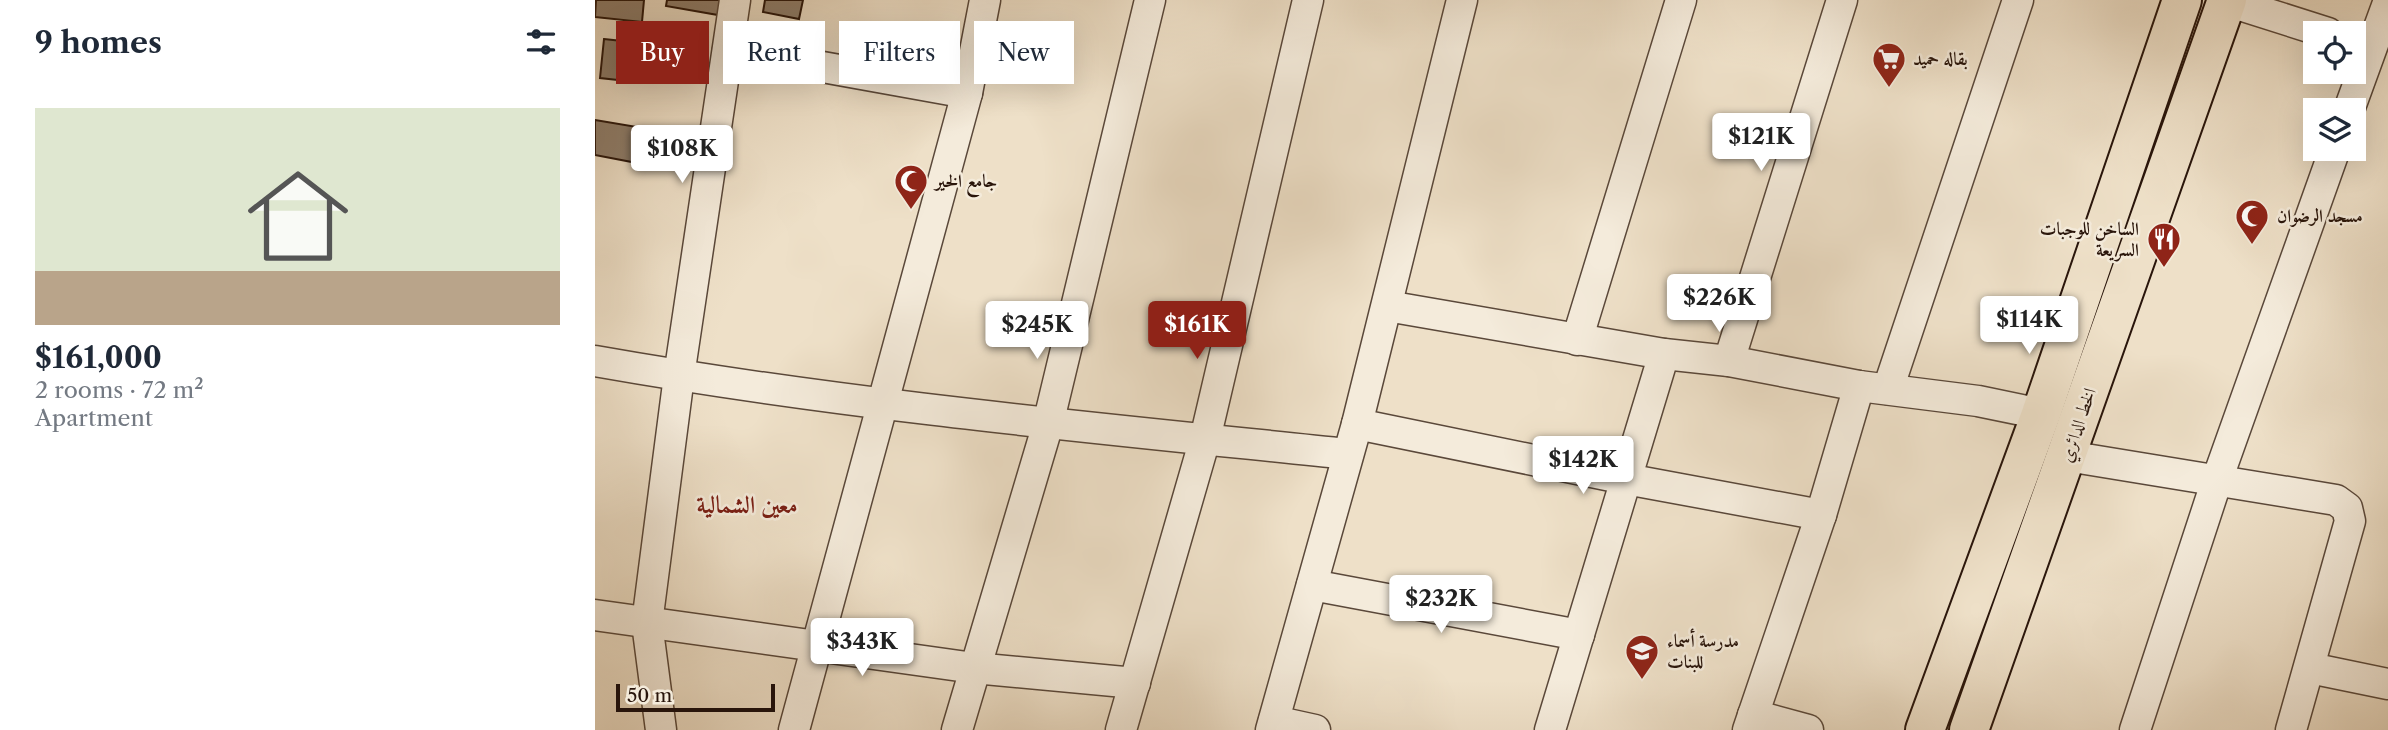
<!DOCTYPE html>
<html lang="en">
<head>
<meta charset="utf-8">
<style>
	:root { --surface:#fff; --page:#f6f6f7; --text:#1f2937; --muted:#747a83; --accent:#8f2418 }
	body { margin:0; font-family:"Libre Caslon Text",Amiri,serif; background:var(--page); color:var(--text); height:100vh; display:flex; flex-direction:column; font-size:26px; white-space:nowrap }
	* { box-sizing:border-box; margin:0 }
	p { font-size:23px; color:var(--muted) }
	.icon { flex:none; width:38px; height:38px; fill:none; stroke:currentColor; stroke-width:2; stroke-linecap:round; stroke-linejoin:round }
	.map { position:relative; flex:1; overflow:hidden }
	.panel { display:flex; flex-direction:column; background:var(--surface); width:595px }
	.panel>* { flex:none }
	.top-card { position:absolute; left:21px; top:21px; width:665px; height:63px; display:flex; gap:14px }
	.buttons { position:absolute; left:1708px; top:21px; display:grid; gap:14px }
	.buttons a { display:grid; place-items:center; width:63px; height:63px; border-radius:0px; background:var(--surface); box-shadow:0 7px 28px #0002; font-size:35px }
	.scale { position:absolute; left:21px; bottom:18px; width:159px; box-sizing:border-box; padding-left:7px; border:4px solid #29150b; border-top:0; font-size:19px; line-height:24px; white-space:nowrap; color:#29150b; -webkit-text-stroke:5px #f4ebdb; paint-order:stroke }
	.price { position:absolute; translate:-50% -60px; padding:0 16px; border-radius:7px; background:#fff; color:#222; font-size:23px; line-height:46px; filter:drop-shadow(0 2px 4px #0008) }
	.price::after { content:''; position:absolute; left:50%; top:42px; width:21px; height:16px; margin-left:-10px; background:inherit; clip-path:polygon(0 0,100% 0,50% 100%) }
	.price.active { background:var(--accent); color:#fff }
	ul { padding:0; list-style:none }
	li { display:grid; align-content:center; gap:14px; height:371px; padding:0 35px }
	li span { display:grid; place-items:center; height:217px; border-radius:0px; color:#555 }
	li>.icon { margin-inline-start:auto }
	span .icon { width:126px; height:126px; fill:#fffc; stroke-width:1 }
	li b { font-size:30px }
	h2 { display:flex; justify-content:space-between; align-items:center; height:84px; padding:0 35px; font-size:30px }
	.chip { padding:0 24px; border-radius:0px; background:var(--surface); box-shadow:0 7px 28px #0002; font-size:24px; line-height:63px }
	.chip.active { background:var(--accent); color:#fff }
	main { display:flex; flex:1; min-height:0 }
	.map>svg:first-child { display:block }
	.building { fill:#8f7f6d; stroke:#29150b; stroke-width:2 }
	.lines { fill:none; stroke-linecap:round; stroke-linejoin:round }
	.minor-casing { stroke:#5a483a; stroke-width:33 }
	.major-casing { stroke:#29150b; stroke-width:42 }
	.minor { stroke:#f4ebdb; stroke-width:30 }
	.major { stroke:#eee0c8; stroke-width:38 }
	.labels { text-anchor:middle; stroke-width:5; stroke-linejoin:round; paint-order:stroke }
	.poi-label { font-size:18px; font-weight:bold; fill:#29150b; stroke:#f4ebdb; text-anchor:start }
	.street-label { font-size:18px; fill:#29150b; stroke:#f4ebdb }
	.district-label { font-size:24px; font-weight:bold; fill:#7a1f14; stroke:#f4ebdb }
</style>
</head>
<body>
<main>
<section class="panel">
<h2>9 homes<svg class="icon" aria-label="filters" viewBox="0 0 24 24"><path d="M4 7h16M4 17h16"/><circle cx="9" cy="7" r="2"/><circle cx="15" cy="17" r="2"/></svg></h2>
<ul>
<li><span style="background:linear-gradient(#dfe7d0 75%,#b9a48a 0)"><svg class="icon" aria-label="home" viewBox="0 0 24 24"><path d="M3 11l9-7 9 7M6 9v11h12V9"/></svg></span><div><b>$161,000</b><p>2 rooms · 72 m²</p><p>Apartment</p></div></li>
</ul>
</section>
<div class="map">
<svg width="1793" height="730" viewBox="0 0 1793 730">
	<rect width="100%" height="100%" fill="#eee0c8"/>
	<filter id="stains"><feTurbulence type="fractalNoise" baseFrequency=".00286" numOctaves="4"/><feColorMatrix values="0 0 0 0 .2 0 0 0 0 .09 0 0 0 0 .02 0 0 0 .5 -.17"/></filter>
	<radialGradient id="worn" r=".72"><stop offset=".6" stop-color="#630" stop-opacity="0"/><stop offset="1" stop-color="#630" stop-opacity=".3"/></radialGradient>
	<g class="building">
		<path d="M1,0h48l-2,22 -47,-5z"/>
		<path d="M72,0h53l-2,15 -52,-9z"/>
		<path d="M170,0h38l-4,19 -36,-7z"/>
		<path d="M9,39l36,4 -4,39 -36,-4z"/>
		<path d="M0,120l48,8 -6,35 -42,-8z"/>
	</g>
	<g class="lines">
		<defs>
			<g id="minor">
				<path d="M1629,0l104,33"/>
				<path d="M133,50l239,43"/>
				<path d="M1754,110l39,-107"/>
				<path d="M792,306l277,48 65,7 130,25 119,15 63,13"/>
				<path d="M982,340l104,-340"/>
				<path d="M0,361c249,44 502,67 753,93"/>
				<path d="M1134,361l113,-361"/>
				<path d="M1293,389l130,-389"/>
				<path d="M762,424l269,55 195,36"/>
				<path d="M1472,456l269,44 11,8 3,13 -59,209"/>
				<path d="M717,585l267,50"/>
				<path d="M0,615l379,53 161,15"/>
				<path d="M1715,668l78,16"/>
				<path d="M1158,715l55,15"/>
				<path d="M679,721l41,9"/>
				<path d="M66,730l-14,-107 32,-247 56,-376"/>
				<path d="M199,730l173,-637 18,-93"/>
				<path d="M362,730l91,-306 102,-424"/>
				<path d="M526,730l84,-291 103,-439"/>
				<path d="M676,730l86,-306 105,-424"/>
				<path d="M955,730l114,-376"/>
				<path d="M1153,730l73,-215 38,-129"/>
				<path d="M1540,730l82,-250 118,-331"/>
			</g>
			<g id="major">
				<path d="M1330,730l116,-316 141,-414"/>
				<path d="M1374,730l258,-730"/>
			</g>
		</defs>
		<use href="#minor" class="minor-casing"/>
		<use href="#major" class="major-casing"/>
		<use href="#minor" class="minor"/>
		<use href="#major" class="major"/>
	</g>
	<defs>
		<symbol id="supermarket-pin" viewBox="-11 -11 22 30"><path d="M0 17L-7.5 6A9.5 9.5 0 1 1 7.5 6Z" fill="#8f2418" stroke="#f4ebdb"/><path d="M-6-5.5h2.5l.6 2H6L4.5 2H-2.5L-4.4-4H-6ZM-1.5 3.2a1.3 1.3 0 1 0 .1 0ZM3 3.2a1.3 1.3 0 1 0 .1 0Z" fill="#fff"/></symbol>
		<symbol id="mosque-pin" viewBox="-11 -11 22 30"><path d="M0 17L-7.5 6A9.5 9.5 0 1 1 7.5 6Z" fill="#8f2418" stroke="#f4ebdb"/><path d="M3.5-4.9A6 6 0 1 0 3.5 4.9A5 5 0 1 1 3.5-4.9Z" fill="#fff"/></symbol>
		<symbol id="restaurant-pin" viewBox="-11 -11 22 30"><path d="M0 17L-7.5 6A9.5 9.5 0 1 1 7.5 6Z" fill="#8f2418" stroke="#f4ebdb"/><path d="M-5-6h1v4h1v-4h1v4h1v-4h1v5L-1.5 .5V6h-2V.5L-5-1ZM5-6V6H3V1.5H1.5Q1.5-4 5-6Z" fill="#fff"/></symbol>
		<symbol id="school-pin" viewBox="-11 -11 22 30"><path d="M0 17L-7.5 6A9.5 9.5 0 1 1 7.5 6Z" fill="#8f2418" stroke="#f4ebdb"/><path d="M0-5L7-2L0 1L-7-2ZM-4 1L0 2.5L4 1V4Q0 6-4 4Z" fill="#fff"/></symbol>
	</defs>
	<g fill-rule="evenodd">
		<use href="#supermarket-pin" x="1275" y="40" width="38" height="52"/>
		<use href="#mosque-pin" x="297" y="162" width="38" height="52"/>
		<use href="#mosque-pin" x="1638" y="197" width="38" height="52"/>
		<use href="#restaurant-pin" x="1550" y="220" width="38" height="52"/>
		<use href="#school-pin" x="1028" y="632" width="38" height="52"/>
	</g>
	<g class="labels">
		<g class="poi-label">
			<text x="1318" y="65">بقاله حميد</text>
			<text x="340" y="187">جامع الخير</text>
			<text x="1682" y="222">مسجد الرضوان</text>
			<text x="1544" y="235" text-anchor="end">الساخن للوجبات<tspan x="1544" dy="21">السريعة</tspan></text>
			<text x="1072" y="647">مدرسة أسماء<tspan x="1072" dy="21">للبنات</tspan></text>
		</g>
		<g class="street-label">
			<text transform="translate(1483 425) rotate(-71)" y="6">الخط الدائري</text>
		</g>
		<g class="district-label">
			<text x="152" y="513">معين الشمالية</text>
		</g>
	</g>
	<rect width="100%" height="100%" filter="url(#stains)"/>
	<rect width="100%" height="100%" fill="url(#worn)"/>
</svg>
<div class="buttons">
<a><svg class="icon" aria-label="locate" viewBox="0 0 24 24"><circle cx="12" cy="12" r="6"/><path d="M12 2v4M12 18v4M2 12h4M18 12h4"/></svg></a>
<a><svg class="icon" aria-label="layers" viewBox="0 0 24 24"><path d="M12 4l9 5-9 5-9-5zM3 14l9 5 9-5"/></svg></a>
</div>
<div class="scale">50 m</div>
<b class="price" style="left:1166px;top:173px">$121K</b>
<b class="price" style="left:87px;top:185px">$108K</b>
<b class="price" style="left:1124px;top:334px">$226K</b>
<b class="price" style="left:1434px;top:356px">$114K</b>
<b class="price" style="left:442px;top:361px">$245K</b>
<b class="price active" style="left:602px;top:361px">$161K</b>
<b class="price" style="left:988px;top:496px">$142K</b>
<b class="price" style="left:846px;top:635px">$232K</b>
<b class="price" style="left:267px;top:678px">$343K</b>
<div class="top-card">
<a class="chip active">Buy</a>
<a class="chip">Rent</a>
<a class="chip">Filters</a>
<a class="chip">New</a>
</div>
</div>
</main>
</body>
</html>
